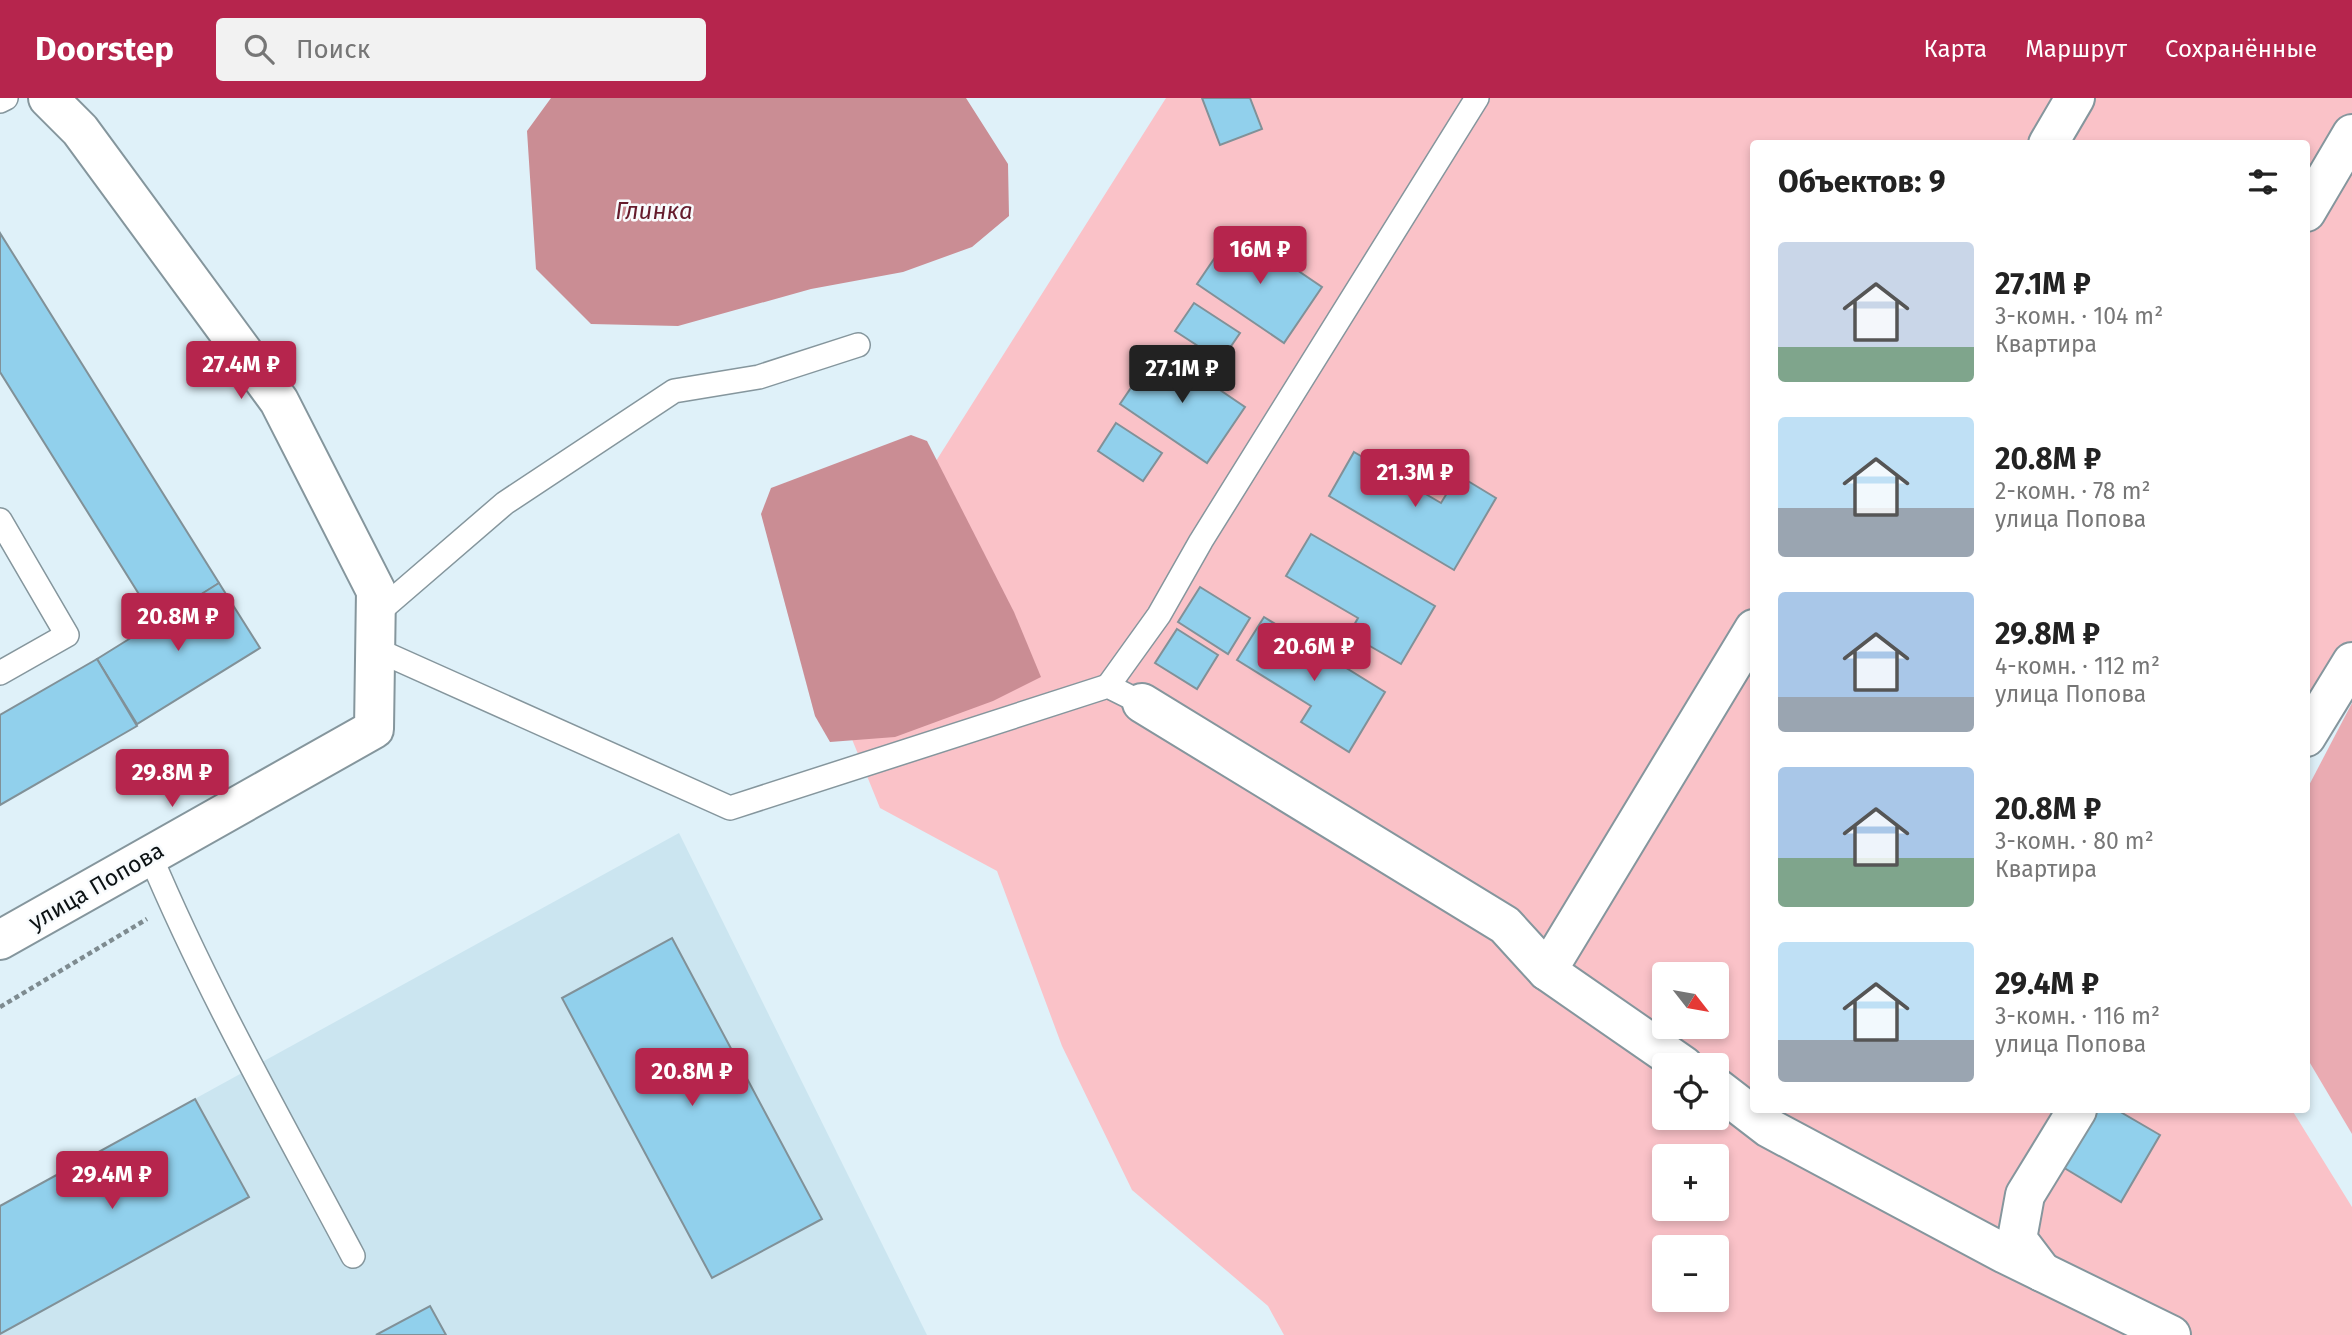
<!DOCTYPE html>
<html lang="ru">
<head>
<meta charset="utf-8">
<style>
	:root { --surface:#fff; --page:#f2f2f2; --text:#222; --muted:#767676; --accent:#b6254d }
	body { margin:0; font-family:"Fira Sans",sans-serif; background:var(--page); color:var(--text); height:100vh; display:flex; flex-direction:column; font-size:26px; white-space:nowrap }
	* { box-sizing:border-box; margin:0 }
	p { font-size:23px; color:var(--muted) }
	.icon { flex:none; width:38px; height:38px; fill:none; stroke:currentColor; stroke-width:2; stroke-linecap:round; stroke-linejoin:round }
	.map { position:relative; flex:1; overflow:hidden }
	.side { position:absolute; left:1750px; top:42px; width:560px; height:973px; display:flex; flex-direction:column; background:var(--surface); border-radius:7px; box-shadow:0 4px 10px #0003 }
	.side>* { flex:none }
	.needle { width:46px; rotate:121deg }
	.buttons { position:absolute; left:1652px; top:864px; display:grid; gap:14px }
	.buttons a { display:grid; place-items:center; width:77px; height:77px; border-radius:7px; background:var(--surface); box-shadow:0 4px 10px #0003; font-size:35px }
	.price { position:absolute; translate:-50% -60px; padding:0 16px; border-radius:7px; background:var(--accent); color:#fff; font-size:23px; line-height:46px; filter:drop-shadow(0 2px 4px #0008) }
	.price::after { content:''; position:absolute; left:50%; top:42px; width:21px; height:16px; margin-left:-10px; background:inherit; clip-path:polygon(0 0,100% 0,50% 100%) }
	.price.current { background:#222; color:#fff }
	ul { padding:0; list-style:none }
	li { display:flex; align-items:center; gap:21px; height:175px; padding:0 28px }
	li span { display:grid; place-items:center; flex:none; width:196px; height:140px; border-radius:7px; color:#555 }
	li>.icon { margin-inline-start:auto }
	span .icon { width:84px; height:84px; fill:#fffc; stroke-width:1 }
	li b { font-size:30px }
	h2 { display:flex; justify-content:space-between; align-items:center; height:84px; padding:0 28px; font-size:30px }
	header { display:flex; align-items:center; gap:42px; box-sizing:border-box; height:98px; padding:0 35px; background:var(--accent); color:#fff }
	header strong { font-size:33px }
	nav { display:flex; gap:38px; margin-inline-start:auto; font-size:24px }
	.search { width:490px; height:63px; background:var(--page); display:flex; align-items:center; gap:18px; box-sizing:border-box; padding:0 24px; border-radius:7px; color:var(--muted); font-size:26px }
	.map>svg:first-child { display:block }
	.built { fill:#cbe5f0 }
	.green { fill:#fac2c8; fill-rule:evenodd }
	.forest { fill:#eaabb2 }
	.water { fill:#ca8d94 }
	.building { fill:#91d0ec; stroke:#819198; stroke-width:2 }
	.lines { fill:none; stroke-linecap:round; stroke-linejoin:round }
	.service-casing { stroke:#85969d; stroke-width:26 }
	.minor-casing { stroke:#85969d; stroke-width:42 }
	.path { stroke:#7e8b90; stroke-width:4.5; stroke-dasharray:5 3.5; stroke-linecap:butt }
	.service { stroke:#fff; stroke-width:23 }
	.minor { stroke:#fff; stroke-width:38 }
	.labels { text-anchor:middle; stroke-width:5; stroke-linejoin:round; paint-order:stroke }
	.street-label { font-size:23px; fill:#0c1214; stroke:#f8fbfd }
	.water-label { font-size:24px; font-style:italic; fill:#651c2d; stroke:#f8fbfd }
</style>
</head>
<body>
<header>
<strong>Doorstep</strong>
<div class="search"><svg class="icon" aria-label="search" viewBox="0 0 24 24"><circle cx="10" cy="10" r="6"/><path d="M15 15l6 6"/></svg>Поиск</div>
<nav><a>Карта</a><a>Маршрут</a><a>Сохранённые</a></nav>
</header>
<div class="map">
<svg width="2352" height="1237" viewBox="0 0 2352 1237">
	<rect width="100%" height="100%" fill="#dff1f9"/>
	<path class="built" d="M679,735l248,502h-927v-129z"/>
	<path class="green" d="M1166,0h1186v548l-45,77 -1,-579h-552v966h538l60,97v128h-1068l-16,-29 -136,-116 -70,-144 -65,-175 -117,-63 -70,-172 95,-126zM1664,877h53v52h-53zM1664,968h53v52h-53zM1664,1059h53v52h-53zM1664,1150h53v52h-53z"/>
	<path class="forest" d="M2352,605v431l-45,-76 -1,-267z"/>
	<g class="water">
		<path d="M551,0h415l42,66 1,52 -37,31 -69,25 -92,17 -133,37 -87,-2 -55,-55 -9,-138z"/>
		<path d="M911,337l16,6 87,171 27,65 -48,24 -98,36 -65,5 -15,-26 -54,-202 10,-26z"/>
	</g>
	<g class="building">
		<path d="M1202,0h48l12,31 -42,16z"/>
		<path d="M1235,130l87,59 -38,56 -87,-59z"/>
		<path d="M0,135l219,350 -62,40 -157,-251z"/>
		<path d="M1194,205l46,30 -19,28 -46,-30z"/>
		<path d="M1158,250l87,59 -38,56 -87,-59z"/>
		<path d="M1116,325l46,30 -19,28 -45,-30z"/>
		<path d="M1354,354l87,51 17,-28 38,23 -42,72 -125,-74z"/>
		<path d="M1311,436l124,72 -34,58 -52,-30 9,-16 -72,-42z"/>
		<path d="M219,485l41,65 -123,76 -40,-65z"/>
		<path d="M1200,489l50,31 -22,36 -50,-32z"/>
		<path d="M1264,519l121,75 -36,60 -48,-30 10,-16 -74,-46z"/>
		<path d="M1177,531l41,26 -21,34 -42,-26z"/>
		<path d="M97,561l40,67 -137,79v-90z"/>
		<path d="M672,840l150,281 -110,59 -150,-280z"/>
		<path d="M195,1001l54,98 -249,137v-128z"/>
		<path d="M2095,1012h22l43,25 -39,67 -60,-36z"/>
		<path d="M430,1208l16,29h-70z"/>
	</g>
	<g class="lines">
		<defs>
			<g id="service">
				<path d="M0,3l6,-3"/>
				<path d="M0,422l67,115 -67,38"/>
				<path d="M375,517l130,-112 169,-112 85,-14 99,-32"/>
				<path d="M375,551l355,159 378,-122 34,17"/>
				<path d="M1108,588l51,-71 42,-74 276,-443"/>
				<path d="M150,757c58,138 133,269 203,401"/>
			</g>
			<g id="minor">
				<path d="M2048,46l27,-46"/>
				<path d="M2306,114l46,-78"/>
				<path d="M1142,605l363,222 42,46 137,95"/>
				<path d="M2306,639l46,-75"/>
				<path d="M0,842l374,-211 2,-138 -97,-190 -199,-271 -32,-32"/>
				<path d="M1547,873l207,-342"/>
				<path d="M1717,990l52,40 236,126 166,81"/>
				<path d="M2042,1174l-25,-33 8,-44 52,-85"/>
			</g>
		</defs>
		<use href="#service" class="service-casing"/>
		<use href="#minor" class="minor-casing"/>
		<path class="path" d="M0,909l147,-88"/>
		<use href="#service" class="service"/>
		<use href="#minor" class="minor"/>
	</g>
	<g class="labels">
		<g class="street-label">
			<text transform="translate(96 788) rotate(-30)" y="8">улица Попова</text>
		</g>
		<g class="water-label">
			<text x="654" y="121">Глинка</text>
		</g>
	</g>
</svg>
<div class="buttons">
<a><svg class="needle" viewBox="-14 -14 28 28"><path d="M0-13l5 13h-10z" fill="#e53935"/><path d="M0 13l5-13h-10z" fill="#767676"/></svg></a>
<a><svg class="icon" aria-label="locate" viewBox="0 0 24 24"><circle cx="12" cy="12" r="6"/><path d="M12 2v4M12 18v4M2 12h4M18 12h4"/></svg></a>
<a>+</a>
<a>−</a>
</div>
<b class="price" style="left:1260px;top:188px">16M ₽</b>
<b class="price" style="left:241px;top:303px">27.4M ₽</b>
<b class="price current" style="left:1182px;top:307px">27.1M ₽</b>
<b class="price" style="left:1415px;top:411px">21.3M ₽</b>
<b class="price" style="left:178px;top:555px">20.8M ₽</b>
<b class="price" style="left:1314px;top:585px">20.6M ₽</b>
<b class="price" style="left:172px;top:711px">29.8M ₽</b>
<b class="price" style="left:692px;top:1010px">20.8M ₽</b>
<b class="price" style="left:112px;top:1113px">29.4M ₽</b>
<section class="side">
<h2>Объектов: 9<svg class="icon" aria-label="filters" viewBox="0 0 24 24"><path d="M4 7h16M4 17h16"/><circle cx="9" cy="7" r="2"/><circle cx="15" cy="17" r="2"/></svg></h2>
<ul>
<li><span style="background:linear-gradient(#c9d6e8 75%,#7fa58c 0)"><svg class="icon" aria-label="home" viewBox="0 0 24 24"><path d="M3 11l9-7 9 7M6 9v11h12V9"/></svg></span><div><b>27.1M ₽</b><p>3-комн. · 104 m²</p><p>Квартира</p></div></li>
<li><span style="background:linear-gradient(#bfe0f5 65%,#9aa5b1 0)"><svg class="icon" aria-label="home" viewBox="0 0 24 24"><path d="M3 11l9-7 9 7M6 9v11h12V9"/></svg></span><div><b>20.8M ₽</b><p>2-комн. · 78 m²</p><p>улица Попова</p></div></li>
<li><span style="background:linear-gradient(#a9c7e8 75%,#9aa5b1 0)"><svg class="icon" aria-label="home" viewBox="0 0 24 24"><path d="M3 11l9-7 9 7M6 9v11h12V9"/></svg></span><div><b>29.8M ₽</b><p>4-комн. · 112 m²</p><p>улица Попова</p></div></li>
<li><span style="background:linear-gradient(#a9c7e8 65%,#7fa58c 0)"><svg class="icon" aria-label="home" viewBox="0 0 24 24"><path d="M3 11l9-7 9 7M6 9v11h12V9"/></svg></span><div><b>20.8M ₽</b><p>3-комн. · 80 m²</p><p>Квартира</p></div></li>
<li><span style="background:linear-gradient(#bfe0f5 70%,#9aa5b1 0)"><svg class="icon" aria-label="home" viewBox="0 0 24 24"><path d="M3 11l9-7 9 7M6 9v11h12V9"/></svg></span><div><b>29.4M ₽</b><p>3-комн. · 116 m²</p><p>улица Попова</p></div></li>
</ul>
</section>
</div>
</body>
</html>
